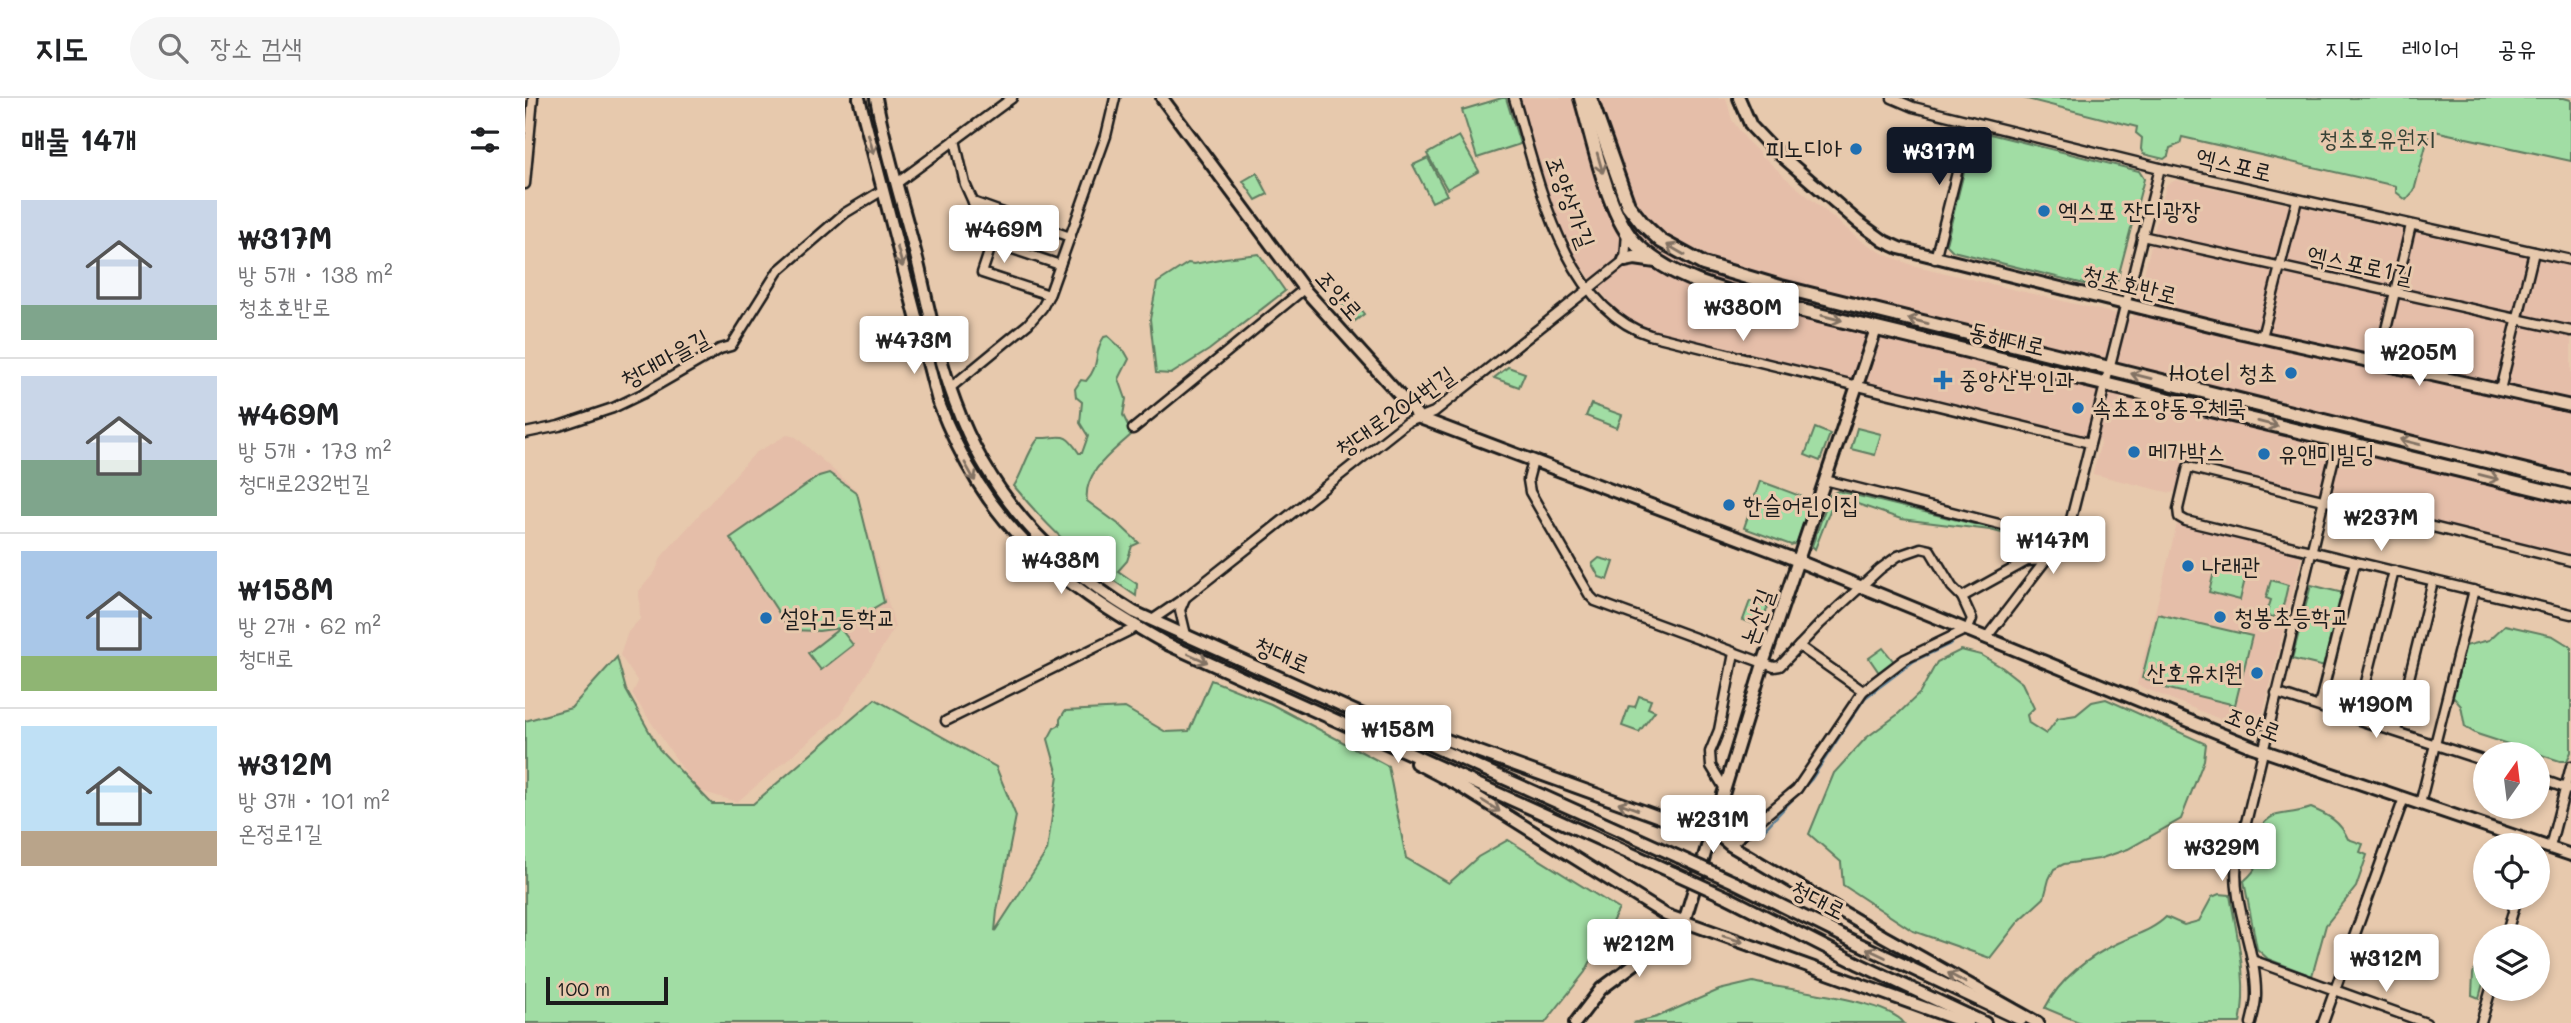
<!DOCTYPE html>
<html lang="ko">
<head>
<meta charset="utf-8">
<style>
	:root { --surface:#fff; --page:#f6f6f6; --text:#202124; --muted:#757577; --line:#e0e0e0; --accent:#111827 }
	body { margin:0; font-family:Mali,"Poor Story",sans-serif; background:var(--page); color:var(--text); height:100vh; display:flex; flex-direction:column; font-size:26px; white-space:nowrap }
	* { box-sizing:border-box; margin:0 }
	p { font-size:23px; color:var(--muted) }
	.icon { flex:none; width:38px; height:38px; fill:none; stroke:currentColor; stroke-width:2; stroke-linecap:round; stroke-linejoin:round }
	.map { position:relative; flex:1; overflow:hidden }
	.sheet { display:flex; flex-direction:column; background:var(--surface); width:525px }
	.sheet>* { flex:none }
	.needle { width:46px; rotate:14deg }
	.buttons { position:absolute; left:1948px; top:644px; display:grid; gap:14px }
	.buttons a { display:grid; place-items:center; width:77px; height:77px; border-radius:50%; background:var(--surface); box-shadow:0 4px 10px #0003; font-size:35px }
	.scale { position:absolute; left:21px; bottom:18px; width:122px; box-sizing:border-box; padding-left:7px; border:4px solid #1c1c1c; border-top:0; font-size:19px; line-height:24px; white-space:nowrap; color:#1c1c1c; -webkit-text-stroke:5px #e7c9ad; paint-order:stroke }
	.price { position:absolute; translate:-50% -60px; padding:0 16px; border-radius:7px; background:#fff; color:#222; font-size:23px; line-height:46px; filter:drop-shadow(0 2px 4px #0008) }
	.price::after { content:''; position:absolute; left:50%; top:42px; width:21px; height:16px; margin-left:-10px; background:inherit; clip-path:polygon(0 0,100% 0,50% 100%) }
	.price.active { background:var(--accent); color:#fff }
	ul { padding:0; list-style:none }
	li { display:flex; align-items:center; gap:21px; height:175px; padding:0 21px }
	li+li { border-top:2px solid var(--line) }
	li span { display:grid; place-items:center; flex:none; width:196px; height:140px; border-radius:0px; color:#555 }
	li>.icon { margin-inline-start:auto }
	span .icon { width:84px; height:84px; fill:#fffc; stroke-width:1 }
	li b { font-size:30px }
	h2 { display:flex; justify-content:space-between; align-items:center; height:84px; padding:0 21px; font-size:30px }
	header { display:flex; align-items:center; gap:42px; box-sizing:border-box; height:98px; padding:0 35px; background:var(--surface); border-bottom:2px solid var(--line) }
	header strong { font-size:33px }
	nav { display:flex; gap:38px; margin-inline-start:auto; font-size:24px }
	.search { width:490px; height:63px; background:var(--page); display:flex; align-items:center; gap:18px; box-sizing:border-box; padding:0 24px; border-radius:38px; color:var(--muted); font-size:26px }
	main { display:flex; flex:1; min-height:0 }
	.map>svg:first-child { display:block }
	.built { fill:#e5bea9 }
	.green { fill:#a1dda4; stroke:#5e7c60; stroke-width:2 }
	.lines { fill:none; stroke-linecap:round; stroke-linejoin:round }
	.stream { stroke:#608399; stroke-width:2.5 }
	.minor-casing { stroke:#1c1c1c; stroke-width:13 }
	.tertiary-casing { stroke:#1c1c1c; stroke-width:16 }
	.primary-casing { stroke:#1c1c1c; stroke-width:18 }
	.minor { stroke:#e7c9ad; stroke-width:8 }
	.tertiary { stroke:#e7c9ad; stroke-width:10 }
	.primary { stroke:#e7c9ad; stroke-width:12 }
	.tertiary-bridge-casing { stroke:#1c1c1c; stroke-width:16; stroke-linecap:butt }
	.tertiary-bridge { stroke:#e7c9ad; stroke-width:10 }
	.oneway { stroke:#827264 }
	.poi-dot { fill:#1f6fb2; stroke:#e7c9ad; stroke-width:2.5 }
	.labels { text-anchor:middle; stroke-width:6; stroke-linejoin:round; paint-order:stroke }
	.park-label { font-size:24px; fill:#374337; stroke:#e7c9ad }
	.poi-label { font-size:24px; fill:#1c1c1c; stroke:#e7c9ad; text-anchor:start }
	.street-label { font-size:24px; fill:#1c1c1c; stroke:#e7c9ad }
</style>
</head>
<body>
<header>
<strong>지도</strong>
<div class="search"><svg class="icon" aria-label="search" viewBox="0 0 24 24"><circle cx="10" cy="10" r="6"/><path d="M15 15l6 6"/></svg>장소 검색</div>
<nav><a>지도</a><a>레이어</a><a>공유</a></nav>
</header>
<main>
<section class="sheet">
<h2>매물 14개<svg class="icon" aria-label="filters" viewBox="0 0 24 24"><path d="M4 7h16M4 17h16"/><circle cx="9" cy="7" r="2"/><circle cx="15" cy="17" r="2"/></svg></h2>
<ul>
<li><span style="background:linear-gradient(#c9d6e8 75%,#7fa58c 0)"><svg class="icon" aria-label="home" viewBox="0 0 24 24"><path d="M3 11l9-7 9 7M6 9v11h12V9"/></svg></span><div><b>₩317M</b><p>방 5개 · 138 m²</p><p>청초호반로</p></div></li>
<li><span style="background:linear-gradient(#c9d6e8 60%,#7fa58c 0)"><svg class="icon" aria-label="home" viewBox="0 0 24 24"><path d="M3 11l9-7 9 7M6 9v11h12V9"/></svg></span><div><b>₩469M</b><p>방 5개 · 173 m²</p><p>청대로232번길</p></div></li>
<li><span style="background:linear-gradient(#a9c7e8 75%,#8fb573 0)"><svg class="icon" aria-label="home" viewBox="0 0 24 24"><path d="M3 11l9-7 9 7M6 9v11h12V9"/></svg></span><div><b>₩158M</b><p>방 2개 · 62 m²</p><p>청대로</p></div></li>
<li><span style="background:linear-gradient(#bfe0f5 75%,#b9a48a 0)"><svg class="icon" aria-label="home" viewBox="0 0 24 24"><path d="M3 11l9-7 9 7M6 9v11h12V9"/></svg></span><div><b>₩312M</b><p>방 3개 · 101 m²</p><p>온정로1길</p></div></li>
</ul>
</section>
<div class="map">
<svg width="2046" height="925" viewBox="0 0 2046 925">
	<rect width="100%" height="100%" fill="#e7c9ad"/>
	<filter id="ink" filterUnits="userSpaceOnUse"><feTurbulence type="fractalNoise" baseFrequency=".0143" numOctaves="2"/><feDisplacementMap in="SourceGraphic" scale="14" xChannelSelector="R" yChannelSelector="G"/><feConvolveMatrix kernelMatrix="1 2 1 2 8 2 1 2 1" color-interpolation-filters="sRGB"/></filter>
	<g filter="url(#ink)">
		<g class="built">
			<path d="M994,0h207l6,22 16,22 39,37 72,60 25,15 28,11 221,53 33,-133 10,-5 395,86v290l-386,-94 -8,28 -6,3 -78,-19 8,-33 -461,-114 -27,-20 -43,-55 -14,-32z"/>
			<path d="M262,337l9,2 61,54 38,136 -54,87 -104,88 -40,-12 -65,-96 6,-12 -18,-27 8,-23 12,-13 -1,-28 16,-19 7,-16 93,-103z"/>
			<path d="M1652,426l120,30 4,3 -42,173 -5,3 -117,-48z"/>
		</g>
		<g class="green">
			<path d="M977,0h4l14,46 -43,14 -15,-48z"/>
			<path d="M1498,0h541l7,2v61l-141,-31 -16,61 -8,9 -10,-8v-6l-214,-49 -2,7 -10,4 -2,8 -4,3 -21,-5 -2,-5 1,-11 -6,-5 1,-6z"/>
			<path d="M1457,34l157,39 5,8 -27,102 -13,8 -151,-38 -7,-7 27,-108z"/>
			<path d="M934,38l20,35 -32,18 -20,-35z"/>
			<path d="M903,60l19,37 -15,7 -19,-37z"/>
			<path d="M732,75l11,21 -12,6 -13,-19z"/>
			<path d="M734,156l26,37 -76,59 -38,24 -15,-1 -6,-54 7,-36 31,-20 6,1 31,-6z"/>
			<path d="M820,192l19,24 -9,7 -19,-23z"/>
			<path d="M583,238l17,16 4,7 -10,20 7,20 -3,16 9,19c-19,18 -49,38 -45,67l34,25 18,17 -7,3 -5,15 -9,10 19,13 -1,12c-51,-34 -83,-62 -122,-110 10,-15 12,-33 25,-48 24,0 25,-8 40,15h3l6,-17 -8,-13 2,-21 -6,-5 -1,-8 6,-9 5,1c15,-16 7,-29 18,-44z"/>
			<path d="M983,269l17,6 -6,14 -25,-9z"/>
			<path d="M1066,306l31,11 -5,13 -31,-12z"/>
			<path d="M1290,330l15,6 -10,27 -15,-6z"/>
			<path d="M1332,330l24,6 -6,21 -24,-6z"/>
			<path d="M304,375l28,20 27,109 -44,26 13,17 -32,25 -13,-17 32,-25 -21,3 -29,-1 -60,-92 89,-62z"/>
			<path d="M1235,383l51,19 -14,43 -6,2 -47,-17z"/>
			<path d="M1313,393l173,42 -2,2 -19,-5 -89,-11 -52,-18 -18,7 -16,41 -3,-3 18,-51z"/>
			<path d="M1074,460l15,4 -6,18 -9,-3 -7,-13z"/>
			<path d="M1690,470l31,7 -6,25 -31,-8z"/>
			<path d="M1746,482l17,5 -6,26 -9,6 -7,-2 5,-15 -5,-2z"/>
			<path d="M1786,487l32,8 -18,74 -33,-8z"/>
			<path d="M1225,503l18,6 -8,19 -17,-6z"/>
			<path d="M1633,516l94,22 -17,69 -70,-17 1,-4 -24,-6z"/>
			<path d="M1980,527l48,11 18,11v105l-4,9h-7l-83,-27 -12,-7 -4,-21 -8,-9 12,-51 24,-6z"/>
			<path d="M1358,550l12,15 -15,11 -11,-16z"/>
			<path d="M1436,552l20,5 22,13 19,15 12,25 -7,7 2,8 17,11 12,-16 18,-3 16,-13 14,-3 100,45 -2,16 -23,59 -53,30 -29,10 -35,5 -10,5 -5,10 -5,19 -25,23 -29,37 -77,-27 -70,-46 -2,-23 -32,-28 25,-61 32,-35 31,-23 23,-22 17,-31z"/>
			<path d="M92,559l9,33 33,59 53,55h41l122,-105 121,68 20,49 -19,95 -2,20 52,-80 11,-76 -10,-36 6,-11 6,-3v-6l5,-8 60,-3 41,24 23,-1 22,-51 60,24 117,62 18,92 43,25 29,-26 30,-17 111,69 -34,63 -40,51h-1020v-302l46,-13z"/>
			<path d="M1114,598l12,4 -3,8 7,3 -16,21 -17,-6 7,-20 6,1z"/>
			<path d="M1786,710c17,7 29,13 37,31l15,5 -3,8 7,3 -11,32 -30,38 -14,51 -44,-17 -11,-10 -13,-68c15,-13 18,-22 10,-41 16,-35 26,-21 57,-32z"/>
			<path d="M1694,796l11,1c7,41 19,87 10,128h-159l-36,-15c15,-29 43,-51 73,-65 16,-8 35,-13 48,-26l18,8 15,-4 13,-24z"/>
			<path d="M1953,860l7,1v17l-6,22 -7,-3 1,-21z"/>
			<path d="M1228,884c32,8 133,17 151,41h-271l24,-6 62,-27z"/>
		</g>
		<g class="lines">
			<path class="stream" d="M1237,734l49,-52 54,-82 49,-37 38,-18"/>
			<defs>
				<g id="minor">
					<path d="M989,0c23,76 49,210 136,237l440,108"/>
					<path d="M1367,0l21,9 255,63 403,90"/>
					<path d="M430,42l10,44 9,20 -6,35"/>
					<path d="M372,85l115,-85"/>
					<path d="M0,86l8,-86"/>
					<path d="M448,104l97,35"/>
					<path d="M477,115l-20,60 67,22"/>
					<path d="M1617,138l429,95"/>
					<path d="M467,144l68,23"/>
					<path d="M1410,161l35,-138"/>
					<path d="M1737,239l35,-137"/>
					<path d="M1853,265l33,-138"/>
					<path d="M425,290l78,-64 14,-16 8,-15 56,-157 9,-38"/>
					<path d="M1975,292l34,-138"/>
					<path d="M608,331l171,-140"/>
					<path d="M0,335l34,-7 54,-18 29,-14 78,-45 11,-3 47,-75 67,-58 38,-23"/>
					<path d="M1008,363l-5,19 2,12 60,104 5,5 179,66 6,-1 19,-20 64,45"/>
					<path d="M1300,382l237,60"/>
					<path d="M2046,463l-383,-94 -10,42 1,8 7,4 385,93"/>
					<path d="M1437,499l10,22 -5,12"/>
					<path d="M660,500l-5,12 6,25"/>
					<path d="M627,522l34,-23 220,-174 28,-11 191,-152 2,-28"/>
					<path d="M1461,540l82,-107 92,-363"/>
					<path d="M1274,548l21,-22 60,-55 18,-13 23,-8 9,2 22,37 10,10 65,-36 20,-1"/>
					<path d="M1751,595l209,68"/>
					<path d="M1794,608l36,-144"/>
					<path d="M1832,620l37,-147"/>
					<path d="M421,623l191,-94"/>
					<path d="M1871,633l37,-150"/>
					<path d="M2012,680l34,12"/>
					<path d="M1200,691l-14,-23 -1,-14 9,-22 15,-77"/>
					<path d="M1895,706l54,-214"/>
					<path d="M1205,747l67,-56 66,-98 42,-32 60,-29"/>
					<path d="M2025,749l21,-81"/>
					<path d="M1981,838l11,-38"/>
					<path d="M1727,862l174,63"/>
					<path d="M1726,925c2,-9 5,-18 5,-27 1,-46 -25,-91 -19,-136l101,-419"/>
					<path d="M1798,925l81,-225"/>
					<path d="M1956,925l10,-34"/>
				</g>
				<g id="tertiary">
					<path d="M334,0l79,303c48,125 115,179 229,243l507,229"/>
					<path d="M351,0c10,55 28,110 42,165 11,46 20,94 37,139 33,91 96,160 179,210l545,245"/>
					<path d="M637,0l142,191 116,129 366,138 467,191 318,108"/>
					<path d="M1214,0l12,28 18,19 89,77 26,19 15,7 339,84 333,74"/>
					<path d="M880,627l268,97 39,8 18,15 153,91 155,87"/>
					<path d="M891,665l42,22 208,130 301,108"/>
					<path d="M1209,784l119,59 168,79"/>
					<path d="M1204,800l130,66 126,59"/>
					<path d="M1050,925l26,-34 67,-50 16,-17 79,-258 113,-335"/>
				</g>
				<g id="primary">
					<path d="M1056,0c12,40 27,120 57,148 41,39 101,48 152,62l781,189"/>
					<path d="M1065,0l38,107 15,19 18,17 42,23 74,22 794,196"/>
					<path d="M1100,162l10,-2 21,3"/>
				</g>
			</defs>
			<use href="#minor" class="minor-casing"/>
			<use href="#tertiary" class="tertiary-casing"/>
			<use href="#primary" class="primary-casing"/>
			<use href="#minor" class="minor"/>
			<use href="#tertiary" class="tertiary"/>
			<use href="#primary" class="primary"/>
			<defs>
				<g id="tertiary-bridge">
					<path d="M1154,759l55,25"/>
					<path d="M1149,775l55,25"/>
				</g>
			</defs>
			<use href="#tertiary-bridge" class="tertiary-bridge-casing"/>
			<use href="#tertiary-bridge" class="tertiary-bridge"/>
		</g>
		<defs><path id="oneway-shaft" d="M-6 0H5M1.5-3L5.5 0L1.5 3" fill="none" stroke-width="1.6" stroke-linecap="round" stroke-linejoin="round" transform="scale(1.75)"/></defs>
		<g class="oneway">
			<use href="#oneway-shaft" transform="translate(346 46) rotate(75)"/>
			<use href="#oneway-shaft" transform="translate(1075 65) rotate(74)"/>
			<use href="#oneway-shaft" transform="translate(1151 152) rotate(-150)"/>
			<use href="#oneway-shaft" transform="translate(375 159) rotate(75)"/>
			<use href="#oneway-shaft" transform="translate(1307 220) rotate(14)"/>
			<use href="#oneway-shaft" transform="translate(1393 223) rotate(-166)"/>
			<use href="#oneway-shaft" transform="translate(1616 278) rotate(-166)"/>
			<use href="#oneway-shaft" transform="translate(1743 326) rotate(14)"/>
			<use href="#oneway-shaft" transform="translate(1885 344) rotate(-166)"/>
			<use href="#oneway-shaft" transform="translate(445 374) rotate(61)"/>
			<use href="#oneway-shaft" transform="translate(1964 379) rotate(14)"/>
			<use href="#oneway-shaft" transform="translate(673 560) rotate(24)"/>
			<use href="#oneway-shaft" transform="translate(966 708) rotate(32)"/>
			<use href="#oneway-shaft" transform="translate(1103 708) rotate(-160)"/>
			<use href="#oneway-shaft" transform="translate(1208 841) rotate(17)"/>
			<use href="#oneway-shaft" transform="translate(1351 855) rotate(-154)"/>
			<use href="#oneway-shaft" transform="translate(1432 880) rotate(-151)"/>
		</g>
	</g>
	<g class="poi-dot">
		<circle cx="1331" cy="51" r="7"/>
		<circle cx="1519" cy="113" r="7"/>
		<circle cx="1766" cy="275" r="7"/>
		<path d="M1414.5 271.5h7v7h7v7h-7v7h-7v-7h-7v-7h7z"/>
		<circle cx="1553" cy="310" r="7"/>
		<circle cx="1609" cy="354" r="7"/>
		<circle cx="1739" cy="356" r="7"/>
		<circle cx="1204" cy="407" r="7"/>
		<circle cx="1663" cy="468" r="7"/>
		<circle cx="1695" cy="519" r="7"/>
		<circle cx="241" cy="520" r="7"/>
		<circle cx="1732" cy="575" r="7"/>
	</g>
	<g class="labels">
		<g class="park-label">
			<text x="1852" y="49">청초호유원지</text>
		</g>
		<g class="poi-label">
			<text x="1317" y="59" text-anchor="end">피노디아</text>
			<text x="1533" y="121">엑스포 잔디광장</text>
			<text x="1752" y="283" text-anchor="end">Hotel 청초</text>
			<text x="1434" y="290">중앙산부인과</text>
			<text x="1567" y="318">속초조양동우체국</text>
			<text x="1623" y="362">메가박스</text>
			<text x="1753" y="364">유앤미빌딩</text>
			<text x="1218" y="415">한슬어린이집</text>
			<text x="1677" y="476">나래관</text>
			<text x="1709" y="527">청봉초등학교</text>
			<text x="255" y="528">설악고등학교</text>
			<text x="1718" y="583" text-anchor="end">산호유치원</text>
		</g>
		<g class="street-label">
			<text transform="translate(1709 67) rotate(13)" y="8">엑스포로</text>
			<text transform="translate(1045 104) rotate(69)" y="8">조양상가길</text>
			<text transform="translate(1835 167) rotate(12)" y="8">엑스포로1길</text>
			<text transform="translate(1605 187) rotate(14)" y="8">청초호반로</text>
			<text transform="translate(814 197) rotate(49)" y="8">조양로</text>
			<text transform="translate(1482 241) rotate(13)" y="8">동해대로</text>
			<text transform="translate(140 261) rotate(-28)" y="8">청대마을길</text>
			<text transform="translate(870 314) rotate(-35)" y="8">청대로204번길</text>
			<text transform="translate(1232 519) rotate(-71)" y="8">논산길</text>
			<text transform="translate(757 557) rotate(23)" y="8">청대로</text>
			<text transform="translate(1728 626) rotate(21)" y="8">조양로</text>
			<text transform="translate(1293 802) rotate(27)" y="8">청대로</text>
		</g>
	</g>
</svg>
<div class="buttons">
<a><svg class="needle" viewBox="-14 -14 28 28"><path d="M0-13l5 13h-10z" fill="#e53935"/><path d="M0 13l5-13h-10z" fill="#757577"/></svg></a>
<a><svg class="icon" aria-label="locate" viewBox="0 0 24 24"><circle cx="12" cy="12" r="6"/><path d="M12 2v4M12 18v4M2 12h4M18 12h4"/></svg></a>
<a><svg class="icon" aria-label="layers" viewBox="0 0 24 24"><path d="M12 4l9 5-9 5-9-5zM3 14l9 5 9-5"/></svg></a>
</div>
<div class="scale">100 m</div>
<b class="price active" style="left:1414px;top:89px">₩317M</b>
<b class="price" style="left:479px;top:167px">₩469M</b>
<b class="price" style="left:1218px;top:245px">₩380M</b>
<b class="price" style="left:389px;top:278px">₩473M</b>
<b class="price" style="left:1894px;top:290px">₩205M</b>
<b class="price" style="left:1856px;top:455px">₩237M</b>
<b class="price" style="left:1528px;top:478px">₩147M</b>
<b class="price" style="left:536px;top:498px">₩438M</b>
<b class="price" style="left:1851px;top:642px">₩190M</b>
<b class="price" style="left:873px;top:667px">₩158M</b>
<b class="price" style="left:1188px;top:757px">₩231M</b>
<b class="price" style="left:1697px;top:785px">₩329M</b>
<b class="price" style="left:1114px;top:881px">₩212M</b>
<b class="price" style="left:1861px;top:896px">₩312M</b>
</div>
</main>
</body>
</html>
